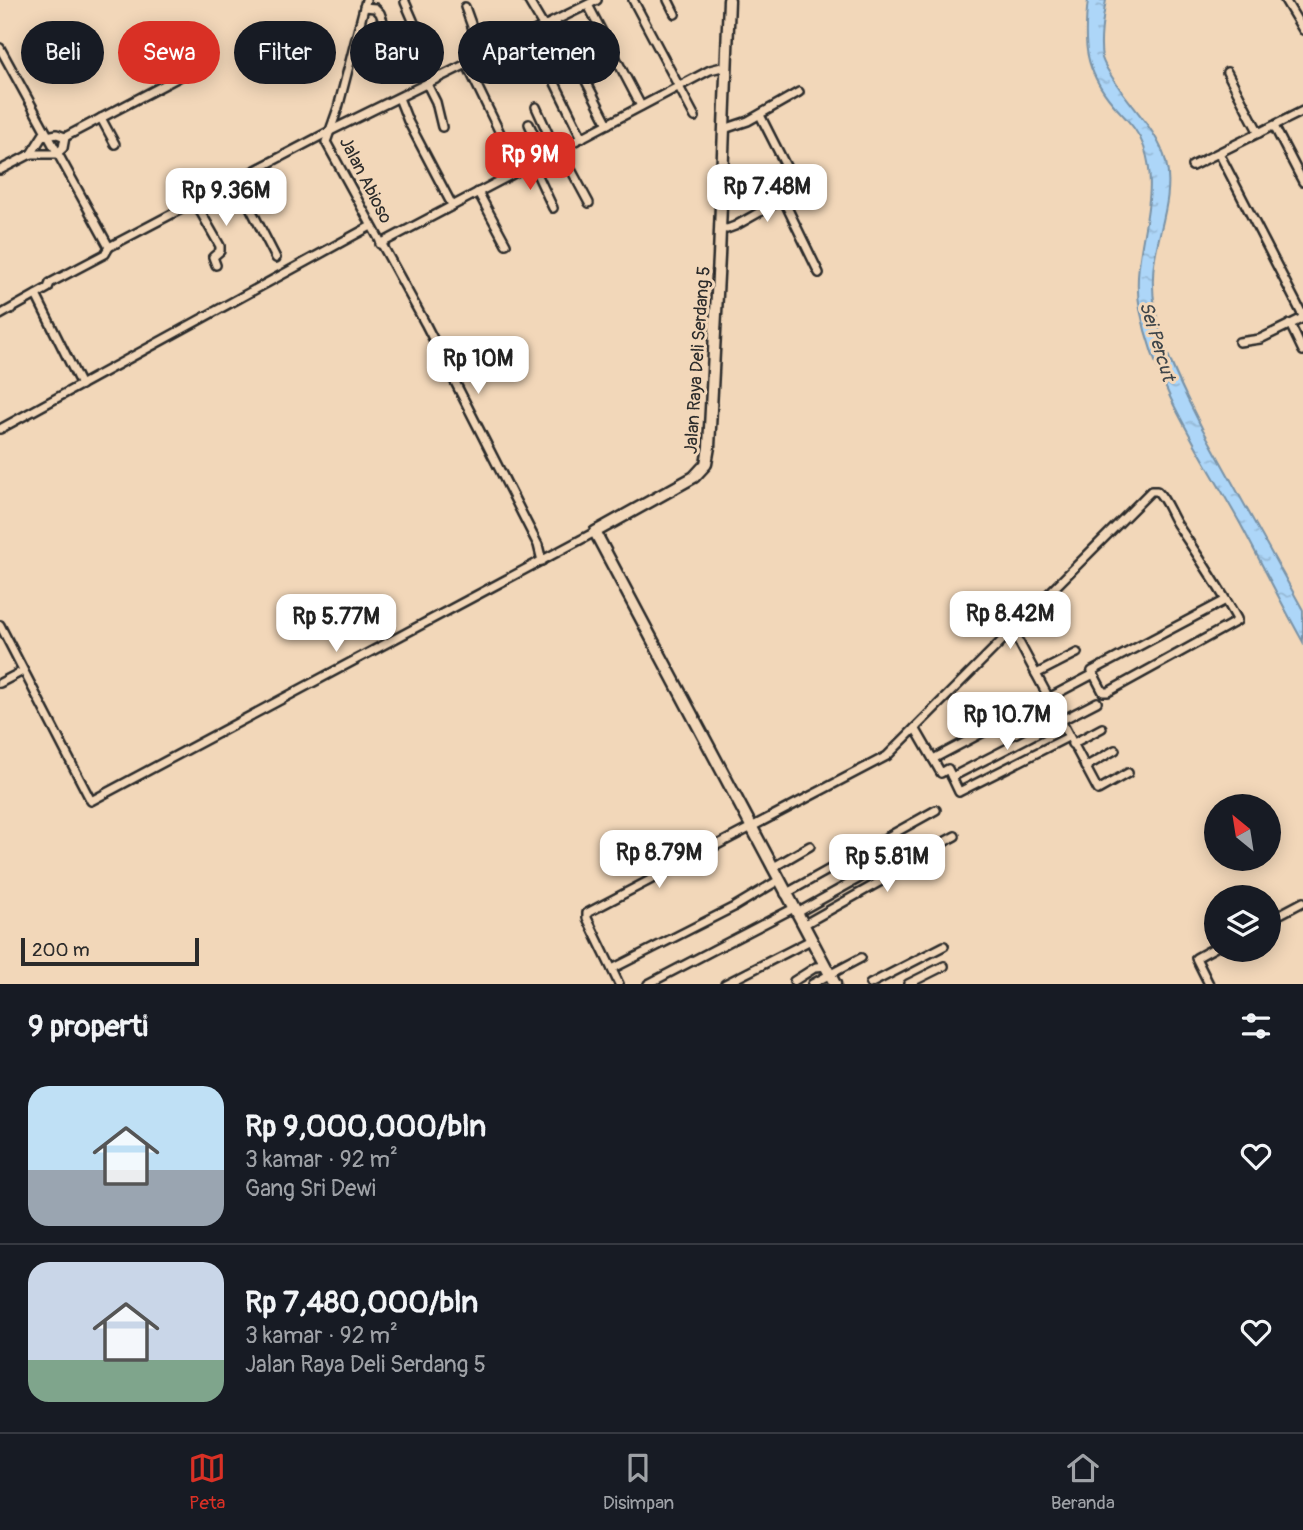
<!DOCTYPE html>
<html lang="id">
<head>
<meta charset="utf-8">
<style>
	:root { --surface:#171b24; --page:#20242c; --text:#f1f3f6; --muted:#9ea1a6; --line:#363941; --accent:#d93025 }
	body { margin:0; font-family:Pangolin,sans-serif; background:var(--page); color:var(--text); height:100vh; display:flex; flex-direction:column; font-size:26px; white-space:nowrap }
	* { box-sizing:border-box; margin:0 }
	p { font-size:23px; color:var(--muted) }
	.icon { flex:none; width:38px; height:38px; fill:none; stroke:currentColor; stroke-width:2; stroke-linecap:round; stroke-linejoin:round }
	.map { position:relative; height:984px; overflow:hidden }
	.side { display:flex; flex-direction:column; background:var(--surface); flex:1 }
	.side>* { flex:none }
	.banner { position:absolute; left:21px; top:21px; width:700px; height:63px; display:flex; gap:14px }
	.needle { width:46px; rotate:330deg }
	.buttons { position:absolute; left:1204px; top:794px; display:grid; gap:14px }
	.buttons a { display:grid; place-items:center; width:77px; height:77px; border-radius:50%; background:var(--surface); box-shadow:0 4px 18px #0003; font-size:35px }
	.scale { position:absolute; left:21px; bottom:18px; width:178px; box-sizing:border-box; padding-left:7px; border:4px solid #2b2b2b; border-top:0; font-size:19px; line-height:24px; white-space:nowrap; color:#2b2b2b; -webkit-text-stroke:5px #f2d7b9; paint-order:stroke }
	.price { position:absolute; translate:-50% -60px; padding:0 16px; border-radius:14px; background:#fff; color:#222; font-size:23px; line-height:46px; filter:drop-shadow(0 2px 4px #0008) }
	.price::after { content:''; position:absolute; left:50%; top:42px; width:21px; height:16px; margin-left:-10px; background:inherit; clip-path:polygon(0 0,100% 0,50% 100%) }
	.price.on { background:var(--accent); color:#fff }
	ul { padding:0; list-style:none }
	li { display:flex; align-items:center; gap:21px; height:175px; padding:0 28px }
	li+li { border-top:2px solid var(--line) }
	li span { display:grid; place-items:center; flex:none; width:196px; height:140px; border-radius:21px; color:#555 }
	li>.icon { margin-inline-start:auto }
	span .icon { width:84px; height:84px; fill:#fffc; stroke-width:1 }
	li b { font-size:30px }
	h2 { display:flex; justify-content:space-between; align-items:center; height:84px; padding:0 28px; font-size:30px }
	.tag { padding:0 24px; border-radius:32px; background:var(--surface); box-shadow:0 4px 18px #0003; font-size:24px; line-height:63px }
	.tag.on { background:var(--accent); color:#fff }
	.menu { display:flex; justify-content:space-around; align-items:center; height:98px; border-top:2px solid var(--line); background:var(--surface); font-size:19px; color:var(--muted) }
	.menu a { display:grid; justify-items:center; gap:4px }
	.menu .on { color:var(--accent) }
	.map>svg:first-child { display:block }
	.water { fill:url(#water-ripples); stroke:#7992a6; stroke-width:2 }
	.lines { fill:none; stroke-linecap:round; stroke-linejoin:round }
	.street-casing { stroke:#2b2b2b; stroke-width:12 }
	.secondary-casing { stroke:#2b2b2b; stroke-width:15 }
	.street { stroke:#f2d7b9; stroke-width:7 }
	.secondary { stroke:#f2d7b9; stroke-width:10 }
	.labels { text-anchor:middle; stroke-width:6; stroke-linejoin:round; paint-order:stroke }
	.street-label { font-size:18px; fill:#2b2b2b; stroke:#f2d7b9 }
	.water-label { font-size:19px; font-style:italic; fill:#3e454a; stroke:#f2d7b9 }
</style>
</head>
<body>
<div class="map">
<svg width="1303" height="984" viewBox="0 0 1303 984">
	<defs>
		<pattern id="water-ripples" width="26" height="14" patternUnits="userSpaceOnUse" patternTransform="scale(1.75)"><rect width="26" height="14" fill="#add6f8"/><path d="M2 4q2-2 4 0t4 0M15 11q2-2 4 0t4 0" fill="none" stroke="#95b8d5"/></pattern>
	</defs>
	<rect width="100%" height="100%" fill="#f2d7b9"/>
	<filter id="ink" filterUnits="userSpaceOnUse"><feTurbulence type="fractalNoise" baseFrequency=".0143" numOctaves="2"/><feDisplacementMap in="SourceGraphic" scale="14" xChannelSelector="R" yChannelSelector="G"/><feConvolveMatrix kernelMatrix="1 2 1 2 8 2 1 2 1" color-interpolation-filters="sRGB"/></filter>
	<g filter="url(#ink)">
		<path class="water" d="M1088,0h18c-3,18 -7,40 -4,58 2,7 7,14 10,19 17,28 46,53 54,85 8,31 -6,65 -11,95 -11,60 21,119 47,171l101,182v32c-22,-39 -41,-78 -62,-117 -39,-71 -85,-135 -101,-216 -11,-54 23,-109 4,-162 -6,-18 -19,-29 -31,-43 -29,-34 -30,-62 -25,-104z"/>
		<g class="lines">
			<defs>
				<g id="street">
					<path d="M366,0l-28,108 -12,34 99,181 113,222 4,16"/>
					<path d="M528,0l16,27"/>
					<path d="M633,0l62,117"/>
					<path d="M668,0l7,14"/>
					<path d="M1285,0l18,30"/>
					<path d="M405,2l33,76"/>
					<path d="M588,5l53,101"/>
					<path d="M364,7l11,1 5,5 18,48"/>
					<path d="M465,7l18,50"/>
					<path d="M555,21l53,103"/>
					<path d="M0,48l109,199 221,-116 267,-131"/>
					<path d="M467,65l51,105"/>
					<path d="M1227,72l32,61"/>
					<path d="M555,83l27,55"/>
					<path d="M427,84l9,18 6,25"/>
					<path d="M399,98l9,23 44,84"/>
					<path d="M536,107l20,44"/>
					<path d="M760,115l38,75"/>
					<path d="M101,118l14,26"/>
					<path d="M529,124l15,33"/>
					<path d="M1274,126l29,56"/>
					<path d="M724,129l24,-8 51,-29"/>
					<path d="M47,136l10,-2 8,3 118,-62"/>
					<path d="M560,149l29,54"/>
					<path d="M1219,153l84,163"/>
					<path d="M31,154l14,-22"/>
					<path d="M532,163l21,45"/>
					<path d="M1192,166l111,-55"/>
					<path d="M0,170l31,-16h25l7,-6 2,-11"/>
					<path d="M236,180l40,78"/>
					<path d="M478,192l28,52"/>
					<path d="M783,199l36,74"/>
					<path d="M195,202l25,44v5l-7,6 3,8"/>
					<path d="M720,228l7,1 8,-3 71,-40"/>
					<path d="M380,244l330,-174 16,-4"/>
					<path d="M36,295l45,90"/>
					<path d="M0,315l48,-27 2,-5 55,-29 4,-7"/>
					<path d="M1290,324l13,27"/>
					<path d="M1239,342l21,-3 43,-21"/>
					<path d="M0,429l371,-203"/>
					<path d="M0,625l91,176 504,-269"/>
					<path d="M1012,629l86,161 30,-17"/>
					<path d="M1036,674l41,-21"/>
					<path d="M0,683l23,-12"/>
					<path d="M915,728l26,45 7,-4 11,23 109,-55"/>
					<path d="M1072,744l30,-16"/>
					<path d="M933,759l157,-83"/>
					<path d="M1085,767l30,-17"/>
					<path d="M952,777l145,-75"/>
					<path d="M772,868l38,-22"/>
					<path d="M785,894l151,-84"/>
					<path d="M797,913l102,-57"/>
					<path d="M1269,920l34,-18"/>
					<path d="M803,925l96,-54 12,-11 44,-24"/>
					<path d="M612,969l122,-62 45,-27"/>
					<path d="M794,981l22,-14 10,-1"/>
					<path d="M619,984l-32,-66v-5l300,-157 264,-265h6c9,8 13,22 20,33 21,32 41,61 60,95v2l-129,71h-5l-11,-21 134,-71"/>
					<path d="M648,984l146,-76"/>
					<path d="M725,984l86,-44"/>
					<path d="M812,984l49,-26"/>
					<path d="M870,984l74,-38"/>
					<path d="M908,984l36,-18"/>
					<path d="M1209,984l-13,-26 20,-11"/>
				</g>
				<path id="secondary" d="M729,0l-10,256 -10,191 -3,17 -12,13 -99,55 240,452"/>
			</defs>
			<use href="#street" class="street-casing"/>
			<use href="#secondary" class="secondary-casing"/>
			<use href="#street" class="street"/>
			<use href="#secondary" class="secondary"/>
		</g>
	</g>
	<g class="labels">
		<g class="street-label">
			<text transform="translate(366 180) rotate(63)" y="6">Jalan Abioso</text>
			<text transform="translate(697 360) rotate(-86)" y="6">Jalan Raya Deli Serdang 5</text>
		</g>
		<g class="water-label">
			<text transform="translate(1158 341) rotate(73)" y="7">Sei Percut</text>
		</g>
	</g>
</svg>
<div class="buttons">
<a><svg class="needle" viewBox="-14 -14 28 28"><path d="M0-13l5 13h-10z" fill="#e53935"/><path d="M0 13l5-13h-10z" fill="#9ea1a6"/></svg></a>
<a><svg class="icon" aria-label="layers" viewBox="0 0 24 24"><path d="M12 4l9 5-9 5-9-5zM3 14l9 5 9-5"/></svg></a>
</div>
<div class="scale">200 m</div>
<b class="price on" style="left:530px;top:192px">Rp 9M</b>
<b class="price" style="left:767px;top:224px">Rp 7.48M</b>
<b class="price" style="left:226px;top:228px">Rp 9.36M</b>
<b class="price" style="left:478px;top:396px">Rp 10M</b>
<b class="price" style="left:1010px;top:651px">Rp 8.42M</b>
<b class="price" style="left:336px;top:654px">Rp 5.77M</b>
<b class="price" style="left:1007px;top:752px">Rp 10.7M</b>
<b class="price" style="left:659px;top:890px">Rp 8.79M</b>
<b class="price" style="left:887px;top:894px">Rp 5.81M</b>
<div class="banner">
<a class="tag">Beli</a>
<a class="tag on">Sewa</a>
<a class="tag">Filter</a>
<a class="tag">Baru</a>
<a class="tag">Apartemen</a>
</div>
</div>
<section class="side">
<h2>9 properti<svg class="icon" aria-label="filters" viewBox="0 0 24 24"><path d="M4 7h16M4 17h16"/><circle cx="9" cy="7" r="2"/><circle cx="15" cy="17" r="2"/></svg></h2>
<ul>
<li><span style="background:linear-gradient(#bfe0f5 60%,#9aa5b1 0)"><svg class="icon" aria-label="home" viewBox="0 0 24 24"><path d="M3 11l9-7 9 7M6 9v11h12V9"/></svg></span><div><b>Rp 9,000,000/bln</b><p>3 kamar · 92 m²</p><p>Gang Sri Dewi</p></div><svg class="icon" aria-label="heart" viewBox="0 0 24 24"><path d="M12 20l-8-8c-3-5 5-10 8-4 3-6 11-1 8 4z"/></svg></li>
<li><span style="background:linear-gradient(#c9d6e8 70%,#7fa58c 0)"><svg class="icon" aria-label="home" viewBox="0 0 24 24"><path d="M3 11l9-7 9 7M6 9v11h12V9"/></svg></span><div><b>Rp 7,480,000/bln</b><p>3 kamar · 92 m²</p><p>Jalan Raya Deli Serdang 5</p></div><svg class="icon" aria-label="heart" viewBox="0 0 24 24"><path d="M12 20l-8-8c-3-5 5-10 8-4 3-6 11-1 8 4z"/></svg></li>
</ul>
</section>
<nav class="menu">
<a class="on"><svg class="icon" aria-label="map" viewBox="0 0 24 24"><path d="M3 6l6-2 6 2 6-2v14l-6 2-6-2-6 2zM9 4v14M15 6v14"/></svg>Peta</a>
<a><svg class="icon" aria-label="saved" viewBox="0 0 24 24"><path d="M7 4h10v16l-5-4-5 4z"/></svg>Disimpan</a>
<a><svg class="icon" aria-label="home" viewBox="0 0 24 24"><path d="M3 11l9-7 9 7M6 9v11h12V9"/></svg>Beranda</a>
</nav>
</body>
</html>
